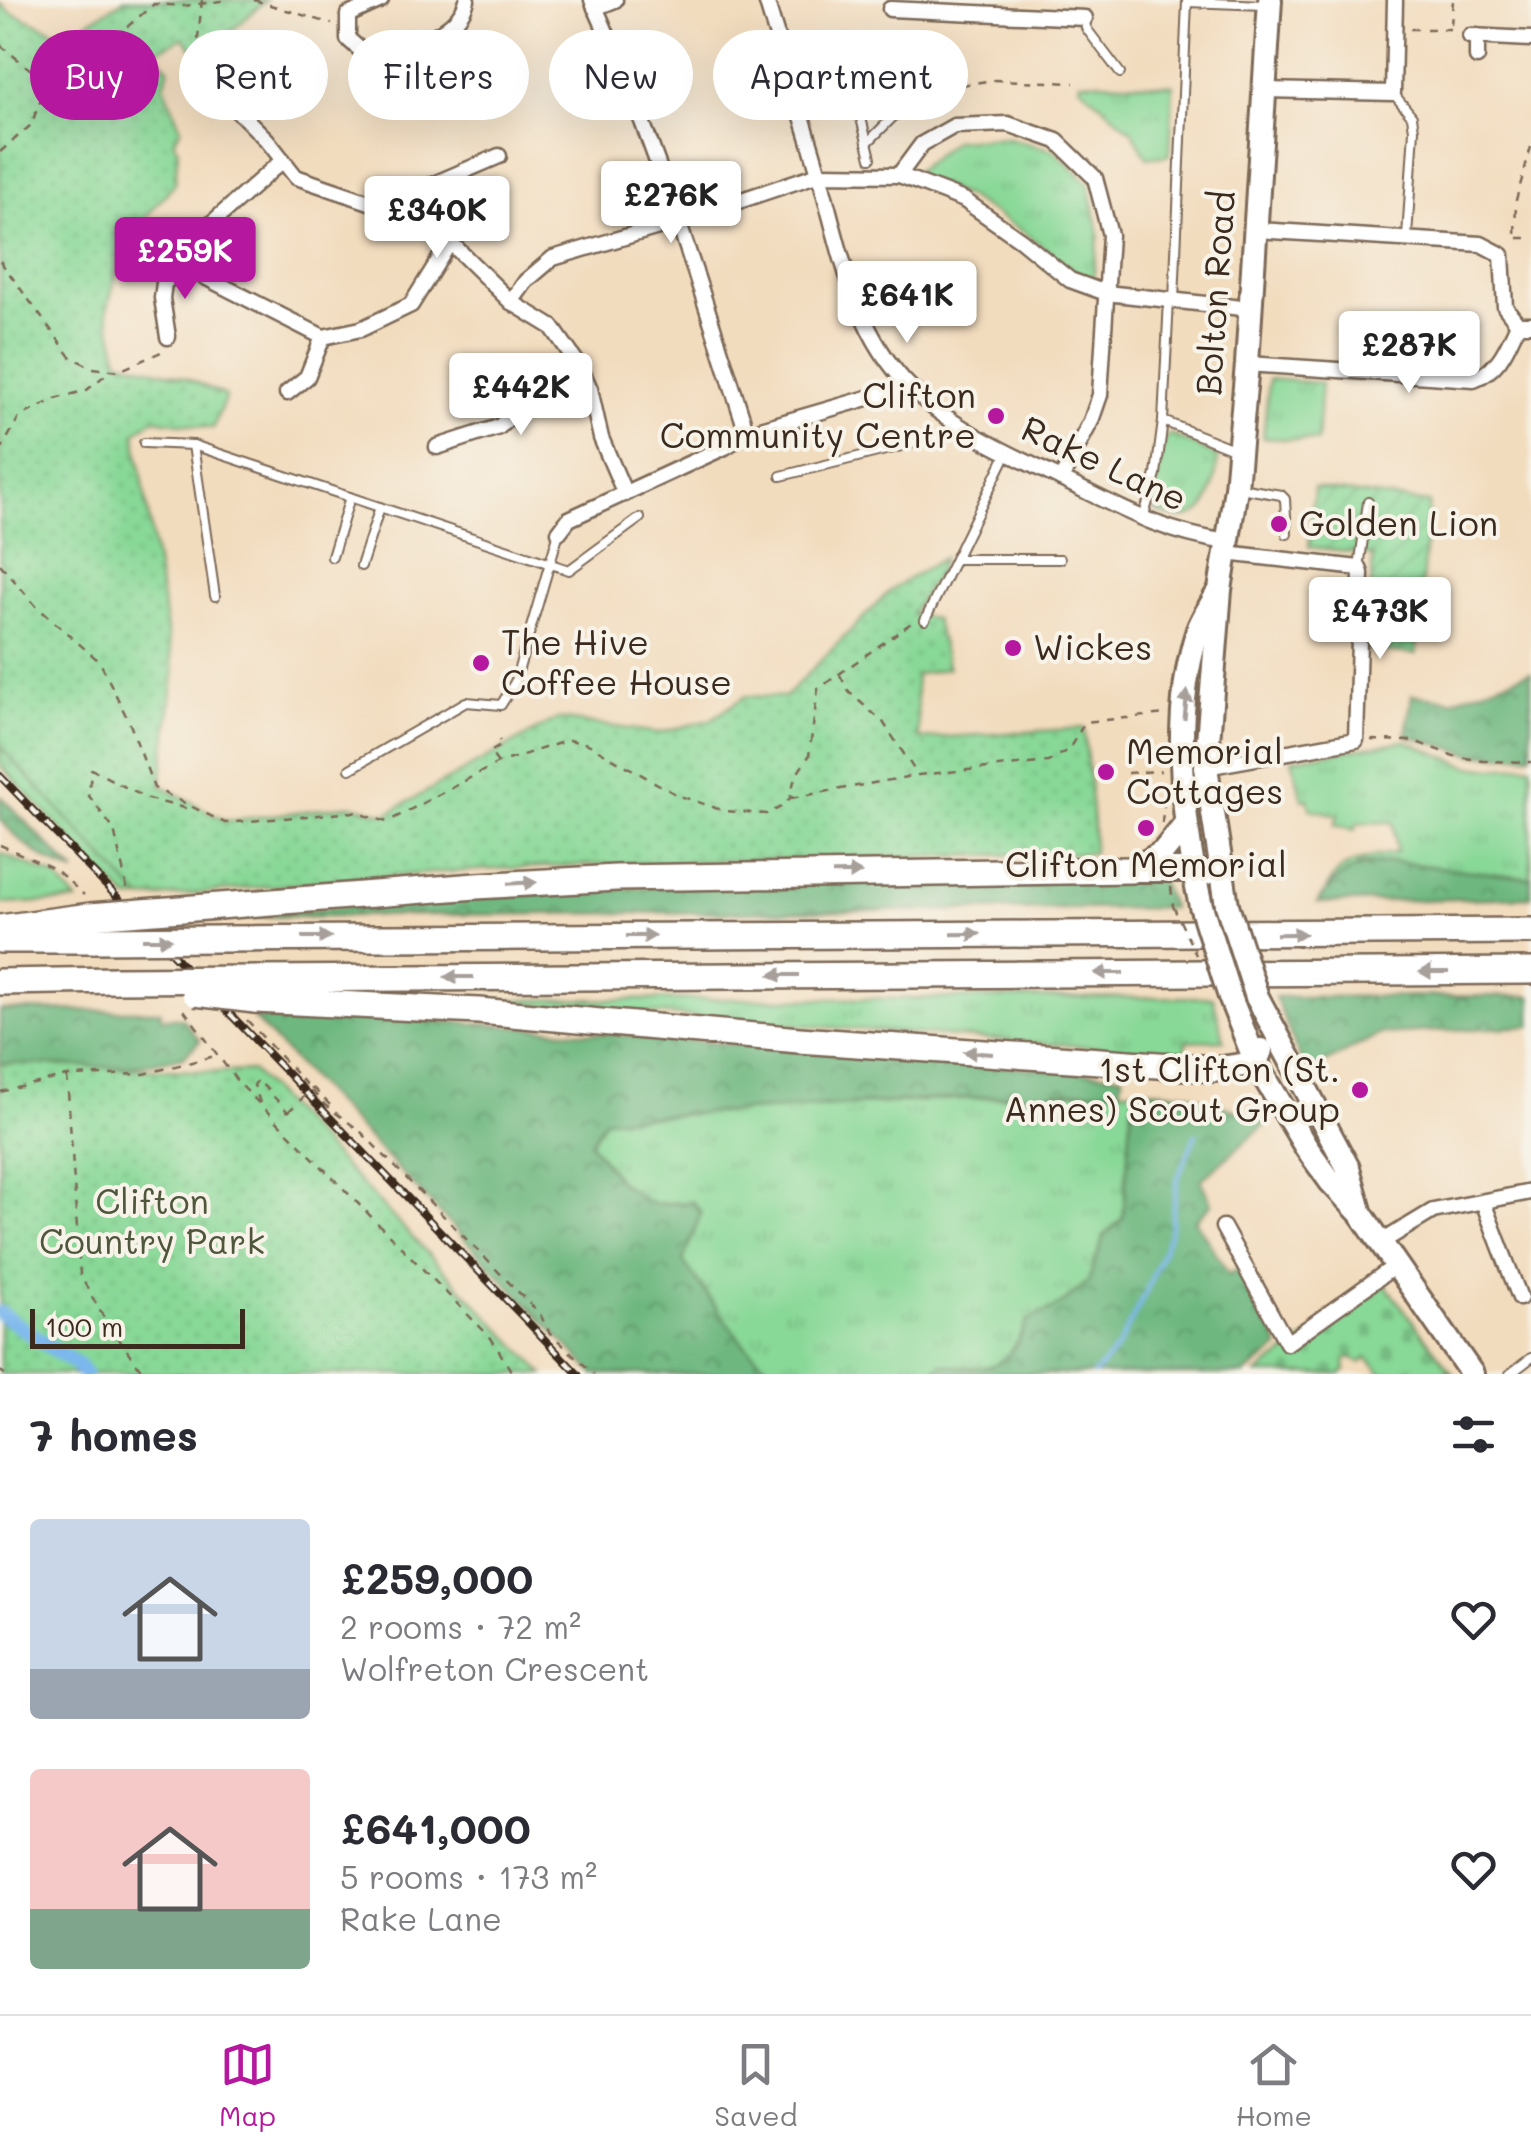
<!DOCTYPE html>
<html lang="en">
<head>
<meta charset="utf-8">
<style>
	:root { --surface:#fff; --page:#f7f7f7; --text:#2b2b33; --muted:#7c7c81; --line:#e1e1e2; --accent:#b5179e }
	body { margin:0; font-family:Mali,sans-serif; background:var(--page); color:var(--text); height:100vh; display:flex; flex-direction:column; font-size:38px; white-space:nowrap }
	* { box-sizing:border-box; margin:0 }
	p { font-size:32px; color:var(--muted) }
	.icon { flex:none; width:55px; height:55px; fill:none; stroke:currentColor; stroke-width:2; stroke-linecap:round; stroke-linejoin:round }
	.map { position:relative; height:1374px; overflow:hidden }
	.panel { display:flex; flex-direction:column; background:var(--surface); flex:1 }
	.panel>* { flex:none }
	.top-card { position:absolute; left:30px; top:30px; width:1000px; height:90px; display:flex; gap:20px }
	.scale { position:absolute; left:30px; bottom:25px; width:215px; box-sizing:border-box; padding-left:10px; border:5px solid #3b2a1e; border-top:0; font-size:28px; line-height:35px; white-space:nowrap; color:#3b2a1e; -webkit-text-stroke:8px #f7f3e8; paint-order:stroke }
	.price { position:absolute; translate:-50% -85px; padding:0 22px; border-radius:10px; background:#fff; color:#222; font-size:32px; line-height:65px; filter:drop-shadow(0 2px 5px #0008) }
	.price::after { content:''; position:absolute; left:50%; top:60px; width:30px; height:22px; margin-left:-15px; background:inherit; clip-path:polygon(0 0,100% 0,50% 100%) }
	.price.active { background:var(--accent); color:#fff }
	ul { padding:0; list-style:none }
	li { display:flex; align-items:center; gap:30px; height:250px; padding:0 30px }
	li span { display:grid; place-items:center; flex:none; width:280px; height:200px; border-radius:10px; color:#555 }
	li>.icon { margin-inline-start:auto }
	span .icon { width:120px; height:120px; fill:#fffc; stroke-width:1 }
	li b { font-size:42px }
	h2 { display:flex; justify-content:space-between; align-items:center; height:120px; padding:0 30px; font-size:42px }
	.tag { padding:0 35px; border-radius:45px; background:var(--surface); box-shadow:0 10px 40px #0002; font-size:35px; line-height:90px }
	.tag.active { background:var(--accent); color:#fff }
	.tabs { display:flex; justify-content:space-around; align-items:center; height:140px; border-top:2px solid var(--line); background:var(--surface); font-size:28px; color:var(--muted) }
	.tabs a { display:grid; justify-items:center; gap:5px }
	.tabs .active { color:var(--accent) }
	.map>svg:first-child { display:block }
	.grass { fill:url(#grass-tufts); stroke:#62815a; stroke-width:2.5 }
	.forest { fill:url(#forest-crowns); stroke:#54714f; stroke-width:2.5 }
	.cemetery { fill:url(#cemetery-stones); stroke:#62815a; stroke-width:2.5 }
	.park { fill:url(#park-dots); stroke:#62815a; stroke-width:2.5 }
	.garden { fill:url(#garden-furrows); stroke:#62815a; stroke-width:2.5 }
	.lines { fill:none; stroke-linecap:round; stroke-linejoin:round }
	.stream { stroke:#7cb7ee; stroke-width:4 }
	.canal { stroke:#7cb7ee; stroke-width:15 }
	.lane-casing { stroke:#7b6856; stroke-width:12 }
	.street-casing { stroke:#7b6856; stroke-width:19 }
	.primary-casing { stroke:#7b6856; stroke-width:28 }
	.highway-casing { stroke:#7b6856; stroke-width:30 }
	.path { stroke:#7b6856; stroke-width:2.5; stroke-dasharray:8 8; stroke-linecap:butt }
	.lane { stroke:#fff; stroke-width:8 }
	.street { stroke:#fff; stroke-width:14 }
	.primary { stroke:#fff; stroke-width:22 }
	.highway { stroke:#fff; stroke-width:25 }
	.rail-casing { stroke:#3b2a1e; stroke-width:8 }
	.rail { stroke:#f7f3e8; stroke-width:4; stroke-dasharray:11; stroke-linecap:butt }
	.primary-bridge-casing { stroke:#7b6856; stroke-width:28; stroke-linecap:butt }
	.highway-bridge-casing { stroke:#7b6856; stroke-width:30; stroke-linecap:butt }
	.path-bridge { stroke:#7b6856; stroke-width:2.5; stroke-dasharray:8 8; stroke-linecap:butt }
	.primary-bridge { stroke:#fff; stroke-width:22 }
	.highway-bridge { stroke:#fff; stroke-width:25 }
	.oneway { fill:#a79f9a }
	.poi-dot { fill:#b5179e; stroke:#f7f3e8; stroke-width:4 }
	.labels { text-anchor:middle; stroke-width:8; stroke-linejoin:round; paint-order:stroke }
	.street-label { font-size:35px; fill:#3b2a1e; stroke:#f7f3e8 }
	.poi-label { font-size:35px; fill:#3b2a1e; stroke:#f7f3e8; text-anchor:start }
	.park-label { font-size:35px; fill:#4e563c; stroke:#f7f3e8 }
</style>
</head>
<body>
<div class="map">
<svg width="1531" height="1374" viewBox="0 0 1531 1374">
	<defs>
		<pattern id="grass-tufts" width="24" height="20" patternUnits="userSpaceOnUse" patternTransform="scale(2.5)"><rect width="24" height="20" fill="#88d897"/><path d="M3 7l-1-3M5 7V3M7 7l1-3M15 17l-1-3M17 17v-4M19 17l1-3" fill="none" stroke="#76ba82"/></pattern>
		<pattern id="forest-crowns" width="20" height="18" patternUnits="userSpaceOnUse" patternTransform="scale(2.5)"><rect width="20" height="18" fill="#6eb880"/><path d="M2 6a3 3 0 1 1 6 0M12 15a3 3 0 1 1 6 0" fill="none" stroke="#5c9668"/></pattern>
		<pattern id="cemetery-stones" width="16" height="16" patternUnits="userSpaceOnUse" patternTransform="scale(2.5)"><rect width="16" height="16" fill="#88d897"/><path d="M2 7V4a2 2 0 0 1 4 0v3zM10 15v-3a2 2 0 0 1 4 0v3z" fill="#76ba82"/></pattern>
		<pattern id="park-dots" width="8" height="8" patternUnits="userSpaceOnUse" patternTransform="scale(2.5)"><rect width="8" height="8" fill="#88d897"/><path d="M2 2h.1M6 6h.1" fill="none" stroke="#76ba82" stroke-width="1.8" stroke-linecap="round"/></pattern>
		<pattern id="garden-furrows" width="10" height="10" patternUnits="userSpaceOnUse" patternTransform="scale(2.5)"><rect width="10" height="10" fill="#88d897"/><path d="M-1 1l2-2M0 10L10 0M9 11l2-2" fill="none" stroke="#76ba82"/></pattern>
	</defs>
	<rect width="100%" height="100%" fill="#f7f3e8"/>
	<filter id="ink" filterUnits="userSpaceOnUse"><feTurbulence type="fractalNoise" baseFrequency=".01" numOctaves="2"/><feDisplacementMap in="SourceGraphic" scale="20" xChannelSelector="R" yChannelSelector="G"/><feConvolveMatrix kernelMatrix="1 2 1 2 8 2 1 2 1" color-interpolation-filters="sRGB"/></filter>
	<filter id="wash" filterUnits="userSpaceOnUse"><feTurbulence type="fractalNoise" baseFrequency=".0048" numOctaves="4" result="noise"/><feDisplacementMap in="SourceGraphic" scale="40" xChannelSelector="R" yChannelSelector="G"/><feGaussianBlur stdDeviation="2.25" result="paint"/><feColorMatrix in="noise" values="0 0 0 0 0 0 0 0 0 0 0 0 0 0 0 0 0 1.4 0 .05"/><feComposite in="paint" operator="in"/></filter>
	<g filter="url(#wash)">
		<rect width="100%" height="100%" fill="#f2dcbe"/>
		<g class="grass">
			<path d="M1080,81l93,4 -3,70 -23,3 -15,-27 -52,-45z"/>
			<path d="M1005,137l49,13 35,34 10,49 -7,52 -65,-51 -60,-37 -55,-23 42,-34z"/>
			<path d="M1269,379l52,4 -4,58 -54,-3z"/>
			<path d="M1171,434l47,23c-5,43 -13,76 -65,53l-1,-4 12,-66z"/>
			<path d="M1406,741l62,25 20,2 43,-3v113l-136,-16 -34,2 -33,22c13,-27 43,-28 69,-34l-4,-30 -36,1 -2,7 -20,-5 3,-10 -28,-6 -2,-11 -6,1 -10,-40z"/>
			<path d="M0,746l142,153h-14l-128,-134z"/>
			<path d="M0,853l55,23 22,25 -77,3z"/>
			<path d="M1213,997l11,43 -38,1 -1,13 -718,-54z"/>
			<path d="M1138,1089l-6,17 -9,112 -19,18 -16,46 -28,23 -33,16c-19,46 -35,53 -84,43l-15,10h-152l-33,-30 -61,-83 19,-48 -8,-11 -41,2 -32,-21 -30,-40 15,-24z"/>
		</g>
		<g class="forest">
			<path d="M1531,672v83h-57l-68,-20 6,-40 40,5z"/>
			<path d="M0,796l76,77c-30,-10 -56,-30 -76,-54z"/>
			<path d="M1395,862l136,16v19l-214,6c21,-33 41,-38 78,-41z"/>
			<path d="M1159,878l13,30 -950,9 235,-20 234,-12z"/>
			<path d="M1531,996v30l-151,8 -74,39 -31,-76z"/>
			<path d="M0,1010l160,1 1,7h21l18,23 -17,16 -40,8 -80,5 -63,14z"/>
			<path d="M292,1014l177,9 654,52 -3,14 -515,30 -15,24 30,40 32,21 41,-2 8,11 -18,48 60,83 33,30h-182l-341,-356 39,1z"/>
			<path d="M1138,1089l49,4 81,29 -67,58 11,24 -17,16 34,55 9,-7 30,49 11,31 -34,26h-317l15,-10c49,10 65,3 84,-43l35,-17 26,-22 16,-46 19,-18 9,-112z"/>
		</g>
		<path class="cemetery" d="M1383,1282l70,92h-70l-16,-16 -7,5 -9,-6 -6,4 1,9 -5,4h-84z"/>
		<g class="park">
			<path d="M124,0h142l-64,58 -19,-20 -28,14 14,17 -5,16 17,43 -7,13 4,9 -3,33 -51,60 -17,68 12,49 67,18 40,18 -13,32 -59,-9 -19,14 39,241 -13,111 65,36 126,-16 34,9 171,-95 103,14 52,-14 34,-23 39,1 107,-108 51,-31 -5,15 -27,41 24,5 13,49 -33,7 4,64 165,-11 9,94v31c-192,4 -383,6 -575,15 -125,6 -251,18 -376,31l-142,-153v-743l10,9 55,24z"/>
			<path d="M0,1063l216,9 36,-1 292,303h-544z"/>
		</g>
		<path class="garden" d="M1314,488l115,15 -13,151 -49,-4 6,-94 -64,-9z"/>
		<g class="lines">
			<path class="stream" d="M1094,1374l23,-26 28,-54 25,-62 7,-52 19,-46"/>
			<path class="canal" d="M0,1313l77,52 8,9"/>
		</g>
	</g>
	<g filter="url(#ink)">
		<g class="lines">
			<defs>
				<g id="lane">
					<path d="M1085,18l1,10 34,45"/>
					<path d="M790,80l57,1 58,7v17"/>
					<path d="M852,82l19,76"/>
					<path d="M1393,93l19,23 2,14 -7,107"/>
					<path d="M867,143l52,-52"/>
					<path d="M1169,299l-6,122 73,29"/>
					<path d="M1174,300l13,-298 78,3"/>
					<path d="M144,443l49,2 376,125 71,-52"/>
					<path d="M193,445l22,151"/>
					<path d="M781,476l157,-39 18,-12"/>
					<path d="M1240,488l41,7 4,4 2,35"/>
					<path d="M1143,519l13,-45 7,-53"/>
					<path d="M332,557l18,-60"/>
					<path d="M955,559h105"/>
					<path d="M361,566l19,-59"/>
					<path d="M1359,568l9,-66"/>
					<path d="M925,620l82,-167"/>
					<path d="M350,769l116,-67 35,3 14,-23 44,-150"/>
					<path d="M1510,1374l21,-16"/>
				</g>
				<g id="street">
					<path d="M381,0l-33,15v24l16,14 21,5c27,-13 74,-25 82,-58"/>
					<path d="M592,0c63,140 108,286 155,433"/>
					<path d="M766,0c17,58 37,116 53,174 21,74 34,156 91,213 42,42 96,65 149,91 60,29 101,54 168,64"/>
					<path d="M595,8l20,-8"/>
					<path d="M890,9l195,9"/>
					<path d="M1470,36l61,3"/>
					<path d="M1477,57v-21"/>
					<path d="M206,79l61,61 29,37 79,27 75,38 61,60 41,25 28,40 10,22 11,49 24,56"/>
					<path d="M1265,90l128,3 2,-93"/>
					<path d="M283,160l-70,62 -13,30 5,25 118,60 38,-8 50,-24 39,-63"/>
					<path d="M899,175l23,-31 32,-18 54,-2 49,17 38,37 15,57 -10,160 -9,26 -30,58"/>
					<path d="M404,219l23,-32 72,-31"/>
					<path d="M1257,230l224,14 21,11 3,52 13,17h13"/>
					<path d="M511,302l15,-21 27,-23 126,-37 140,-47 80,1 65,25 57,40 49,40 36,13 145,16"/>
					<path d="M168,337l-6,-39 2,-15 12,-9 27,-8"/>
					<path d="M1247,364l227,15c26,-10 33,-32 44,-55"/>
					<path d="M287,393l20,-16 16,-40"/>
					<path d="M437,447l62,-20 48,-46 33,-14"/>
					<path d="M559,532l10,-13 156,-72 22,-14 162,-47"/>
					<path d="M1206,767l150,-27 5,-167 -2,-5 -133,-15"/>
					<path d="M1483,1202l37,96"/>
					<path d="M1223,1227l64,116 108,-77"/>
					<path d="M1380,1243l53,-32 98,-19"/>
				</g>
				<g id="primary">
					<path d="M1134,869l29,-17 23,-28"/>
					<path d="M1131,870h53l23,3"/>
					<path d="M1227,905l-21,-138 14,-177 16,-102 11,-124 23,-364"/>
					<path d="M1201,906c-19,-83 -30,-194 -3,-276 4,-11 12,-23 18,-34"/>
					<path d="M1230,997l26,66 50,84 25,35 30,32 111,160"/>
					<path d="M1257,997l91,171 12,43"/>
					<path d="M1215,1069l41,-6 5,-13"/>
				</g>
				<g id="highway">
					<path d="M181,909l295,-23 140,-8 515,-8"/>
					<path d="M0,928l90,-12"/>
					<path d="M219,939l1312,-8"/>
					<path d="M0,940h95"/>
					<path d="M258,979l1273,-8"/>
					<path d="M0,982l116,-2"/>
					<path d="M255,1000l224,11 320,29 416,29"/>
				</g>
			</defs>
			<use href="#lane" class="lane-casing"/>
			<use href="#street" class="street-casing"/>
			<use href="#primary" class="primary-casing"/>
			<use href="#highway" class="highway-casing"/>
			<g class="path">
				<path d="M202,0l-4,38 6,29"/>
				<path d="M254,0l78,24"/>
				<path d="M1451,25l2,-25"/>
				<path d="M1410,29h46"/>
				<path d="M0,45l47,38 16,-19 44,-20 47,-40 30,2 44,-6"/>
				<path d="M930,90l64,-10 80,3"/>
				<path d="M1531,147l-15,53 -1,38h16"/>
				<path d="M0,152l31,-27 15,-39"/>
				<path d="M0,261l71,96 22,11 26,3 44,-20"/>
				<path d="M0,452l19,-35 36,-18 32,-9 23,-19"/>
				<path d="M0,564l36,42 64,56 30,62 24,64 71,35 129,-11 33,10 111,-59 71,-23 19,4 89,51 48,16 42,3 16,-8 7,-8 5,-21 14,-21 9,-67 96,-68"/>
				<path d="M840,675l9,17 34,30 34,52"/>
				<path d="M1371,740l43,1 40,15 29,5 48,1"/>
				<path d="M498,763l-8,-11 12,-7 -3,-5"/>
				<path d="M1127,773l34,-2"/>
				<path d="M791,798l127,-23 130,-13 21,-13 16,-27 81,-8"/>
				<path d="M1162,823l2,-21"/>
				<path d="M0,845l55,24 29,26"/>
				<path d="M1171,887l2,19"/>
				<path d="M127,888l-13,-58 -25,-34 2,-27 57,30 41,10"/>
				<path d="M184,1010l53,71 254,257 22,36"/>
				<path d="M247,1020l78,85 34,25 181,184 9,18 45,42"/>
				<path d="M67,1076l13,199 25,45 39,54"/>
				<path d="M313,1088l20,20"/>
				<path d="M0,1092l67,-16 77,-2 71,-18"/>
				<path d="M260,1103l-6,-18 4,-5 30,32"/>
				<path d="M0,1371l5,3"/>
			</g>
			<use href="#lane" class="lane"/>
			<use href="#street" class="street"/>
			<use href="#primary" class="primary"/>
			<use href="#highway" class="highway"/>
			<defs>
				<path id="rail" d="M0,776l578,598"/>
			</defs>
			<use href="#rail" class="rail-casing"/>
			<use href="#rail" class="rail"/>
			<defs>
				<g id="primary-bridge">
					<path d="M1227,905l30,92"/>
					<path d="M1201,906l29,91"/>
				</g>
				<g id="highway-bridge">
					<path d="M90,916l91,-7"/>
					<path d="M95,940l124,-1"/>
					<path d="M116,980l142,-1"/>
					<path d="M195,993l60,7"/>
				</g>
			</defs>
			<use href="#primary-bridge" class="primary-bridge-casing"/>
			<use href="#highway-bridge" class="highway-bridge-casing"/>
			<g class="path-bridge">
				<path d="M1173,906l23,49"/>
				<path d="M288,1112l25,-24"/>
			</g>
			<use href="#primary-bridge" class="primary-bridge"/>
			<use href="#highway-bridge" class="highway-bridge"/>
		</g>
		<defs><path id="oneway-solid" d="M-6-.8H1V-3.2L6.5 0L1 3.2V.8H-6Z" transform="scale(2.5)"/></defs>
		<g class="oneway">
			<use href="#oneway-solid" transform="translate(1186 705) rotate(-84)"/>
			<use href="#oneway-solid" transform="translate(847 873) rotate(-1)"/>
			<use href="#oneway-solid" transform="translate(522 883) rotate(-3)"/>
			<use href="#oneway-solid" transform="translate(966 934) rotate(-1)"/>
			<use href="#oneway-solid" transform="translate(1291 934) rotate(-1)"/>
			<use href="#oneway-solid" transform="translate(641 936)"/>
			<use href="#oneway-solid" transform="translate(317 937)"/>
			<use href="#oneway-solid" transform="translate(157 939)"/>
			<use href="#oneway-solid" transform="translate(1434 972) rotate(180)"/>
			<use href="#oneway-solid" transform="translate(1109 973) rotate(180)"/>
			<use href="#oneway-solid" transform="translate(784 975) rotate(180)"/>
			<use href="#oneway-solid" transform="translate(459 977) rotate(180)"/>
			<use href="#oneway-solid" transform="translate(978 1053) rotate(-176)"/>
		</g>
	</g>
	<g class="poi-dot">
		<circle cx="996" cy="416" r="10"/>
		<circle cx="1279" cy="524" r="10"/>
		<circle cx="1013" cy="648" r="10"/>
		<circle cx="481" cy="663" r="10"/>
		<circle cx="1106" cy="772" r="10"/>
		<circle cx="1146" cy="828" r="10"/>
		<circle cx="1360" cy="1090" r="10"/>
	</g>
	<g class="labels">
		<g class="street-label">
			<text transform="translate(1216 293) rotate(-86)" y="12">Bolton Road</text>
			<text transform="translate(1104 464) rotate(25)" y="12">Rake Lane</text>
		</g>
		<g class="poi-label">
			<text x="976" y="408" text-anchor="end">Clifton<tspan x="976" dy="40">Community Centre</tspan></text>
			<text x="1299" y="536">Golden Lion</text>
			<text x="501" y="655">The Hive<tspan x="501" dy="40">Coffee House</tspan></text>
			<text x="1033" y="660">Wickes</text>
			<text x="1126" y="764">Memorial<tspan x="1126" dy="40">Cottages</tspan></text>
			<text x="1146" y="877" text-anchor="middle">Clifton Memorial</text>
			<text x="1340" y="1082" text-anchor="end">1st Clifton (St.<tspan x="1340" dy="40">Annes) Scout Group</tspan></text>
		</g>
		<g class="park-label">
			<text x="152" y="1214">Clifton<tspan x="152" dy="40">Country Park</tspan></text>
		</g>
	</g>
</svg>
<div class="scale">100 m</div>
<b class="price" style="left:671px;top:246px">£276K</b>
<b class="price" style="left:437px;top:261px">£340K</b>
<b class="price active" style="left:185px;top:302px">£259K</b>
<b class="price" style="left:907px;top:346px">£641K</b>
<b class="price" style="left:1409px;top:396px">£287K</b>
<b class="price" style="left:521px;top:438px">£442K</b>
<b class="price" style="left:1380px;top:662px">£473K</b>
<div class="top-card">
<a class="tag active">Buy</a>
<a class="tag">Rent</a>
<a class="tag">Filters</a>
<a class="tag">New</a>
<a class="tag">Apartment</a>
</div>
</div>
<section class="panel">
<h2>7 homes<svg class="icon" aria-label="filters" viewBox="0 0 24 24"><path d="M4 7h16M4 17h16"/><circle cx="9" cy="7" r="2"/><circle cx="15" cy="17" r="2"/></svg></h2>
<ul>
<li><span style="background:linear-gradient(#c9d6e8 75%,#9aa5b1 0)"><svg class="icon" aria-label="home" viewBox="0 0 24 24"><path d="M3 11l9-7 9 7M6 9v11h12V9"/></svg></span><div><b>£259,000</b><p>2 rooms · 72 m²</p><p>Wolfreton Crescent</p></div><svg class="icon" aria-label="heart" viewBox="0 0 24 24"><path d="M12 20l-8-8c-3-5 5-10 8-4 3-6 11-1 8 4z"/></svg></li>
<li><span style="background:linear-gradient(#f6c9c9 70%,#7fa58c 0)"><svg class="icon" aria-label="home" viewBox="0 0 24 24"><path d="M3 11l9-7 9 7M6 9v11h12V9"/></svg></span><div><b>£641,000</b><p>5 rooms · 173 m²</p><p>Rake Lane</p></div><svg class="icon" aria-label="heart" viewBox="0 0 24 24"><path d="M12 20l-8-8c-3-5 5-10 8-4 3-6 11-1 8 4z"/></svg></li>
</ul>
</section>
<nav class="tabs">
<a class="active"><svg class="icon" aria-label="map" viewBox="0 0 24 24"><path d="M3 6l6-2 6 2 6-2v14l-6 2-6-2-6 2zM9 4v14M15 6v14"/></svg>Map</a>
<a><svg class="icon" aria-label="saved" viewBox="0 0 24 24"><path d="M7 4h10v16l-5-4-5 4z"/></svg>Saved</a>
<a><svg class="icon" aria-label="home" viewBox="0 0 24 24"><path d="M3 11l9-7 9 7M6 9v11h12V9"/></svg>Home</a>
</nav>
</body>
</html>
